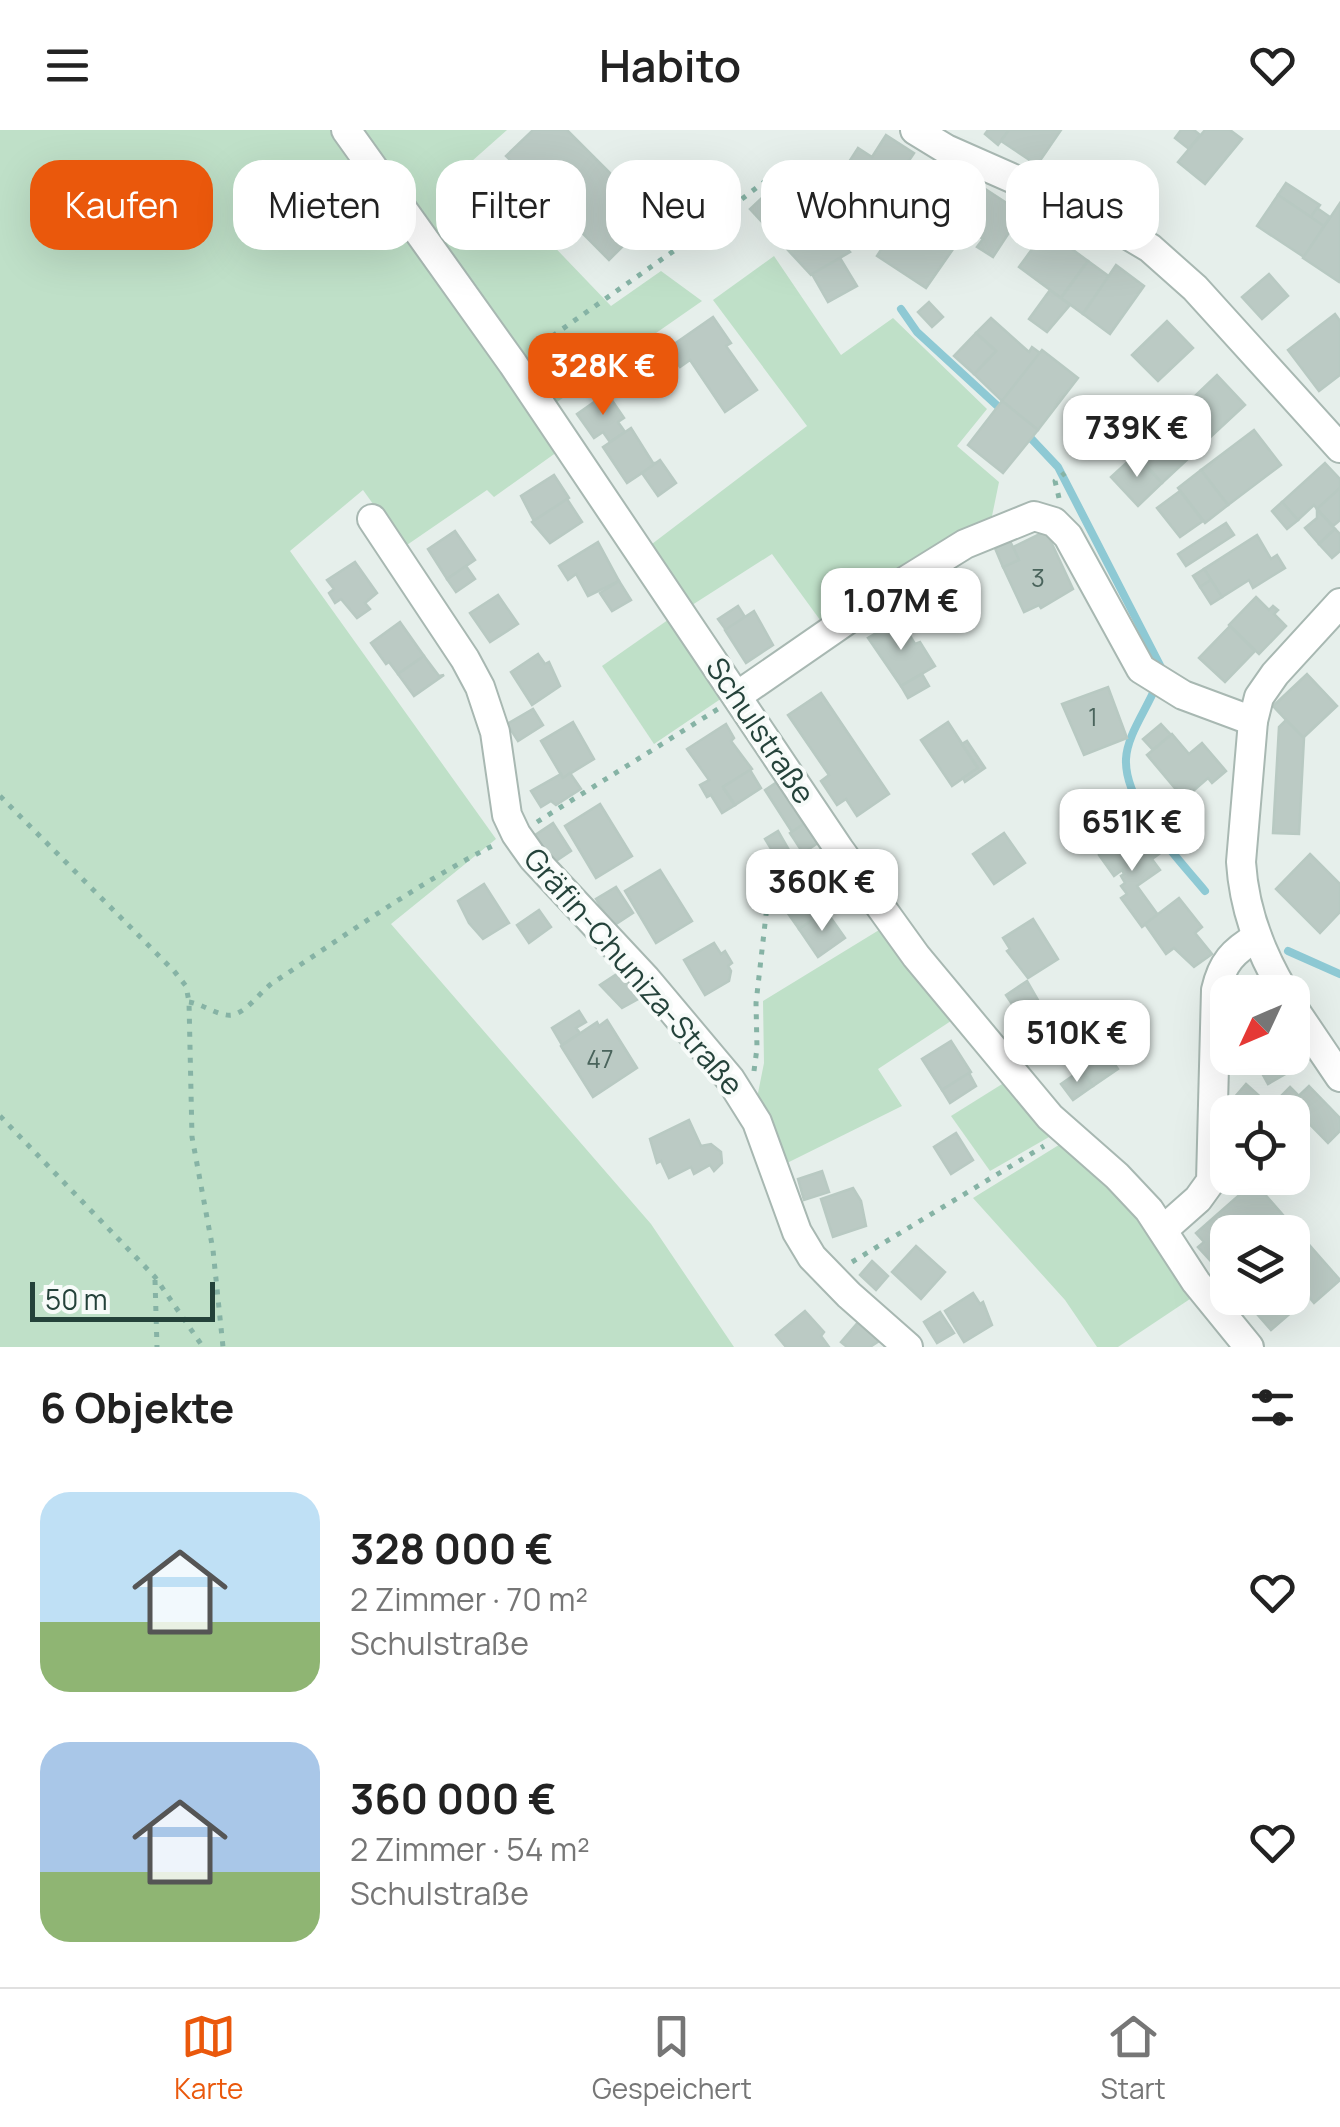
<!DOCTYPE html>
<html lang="de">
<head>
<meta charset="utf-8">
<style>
	:root { --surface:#fff; --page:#f2f2f2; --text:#222; --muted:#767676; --line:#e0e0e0; --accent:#ea580c }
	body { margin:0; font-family:Manrope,sans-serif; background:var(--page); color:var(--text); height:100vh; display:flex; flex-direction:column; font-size:38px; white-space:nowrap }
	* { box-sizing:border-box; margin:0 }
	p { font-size:32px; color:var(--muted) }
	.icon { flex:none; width:55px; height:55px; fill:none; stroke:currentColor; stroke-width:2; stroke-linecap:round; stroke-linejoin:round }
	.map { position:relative; height:1217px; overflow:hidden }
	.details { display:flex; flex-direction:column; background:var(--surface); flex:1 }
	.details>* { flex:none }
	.banner { position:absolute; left:30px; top:30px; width:1280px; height:90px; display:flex; gap:20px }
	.needle { width:65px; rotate:226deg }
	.tools { position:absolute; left:1210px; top:845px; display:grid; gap:20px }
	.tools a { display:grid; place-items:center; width:100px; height:100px; border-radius:20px; background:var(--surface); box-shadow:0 10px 40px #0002; font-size:50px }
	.scale { position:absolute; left:30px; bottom:25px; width:185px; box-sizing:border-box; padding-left:10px; border:5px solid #24423a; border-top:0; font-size:28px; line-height:35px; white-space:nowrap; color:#24423a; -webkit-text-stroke:8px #f7fbf9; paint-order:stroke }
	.price { position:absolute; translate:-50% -85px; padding:0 22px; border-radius:20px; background:#fff; color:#222; font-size:32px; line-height:65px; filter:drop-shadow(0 2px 5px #0008) }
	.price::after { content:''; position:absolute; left:50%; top:60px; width:30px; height:22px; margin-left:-15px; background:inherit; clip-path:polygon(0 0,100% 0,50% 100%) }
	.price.current { background:var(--accent); color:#fff }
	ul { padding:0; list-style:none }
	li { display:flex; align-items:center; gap:30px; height:250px; padding:0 40px }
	li span { display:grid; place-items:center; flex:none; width:280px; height:200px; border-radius:30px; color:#555 }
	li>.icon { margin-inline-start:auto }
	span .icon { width:120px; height:120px; fill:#fffc; stroke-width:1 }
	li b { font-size:42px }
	h2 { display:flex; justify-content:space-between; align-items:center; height:120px; padding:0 40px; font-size:42px }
	.chip { padding:0 35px; border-radius:30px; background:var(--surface); box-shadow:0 10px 40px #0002; font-size:35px; line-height:90px }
	.chip.current { background:var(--accent); color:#fff }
	header { display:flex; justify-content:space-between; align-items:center; height:130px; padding:0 40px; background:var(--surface); font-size:45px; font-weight:600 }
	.dock { display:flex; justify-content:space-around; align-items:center; height:140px; border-top:2px solid var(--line); background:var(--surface); font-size:28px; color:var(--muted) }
	.dock a { display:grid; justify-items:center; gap:5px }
	.dock .current { color:var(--accent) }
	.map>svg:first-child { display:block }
	.green { fill:#bfe0c8 }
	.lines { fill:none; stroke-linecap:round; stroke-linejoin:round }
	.stream { stroke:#8ec9d4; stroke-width:8 }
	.building { fill:#bbcac4; stroke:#b8c9c2; stroke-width:2.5 }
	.minor-casing { stroke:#a8b8b2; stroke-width:32 }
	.path { stroke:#86b3a5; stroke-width:5; stroke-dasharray:5 8; stroke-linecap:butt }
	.minor { stroke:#fff; stroke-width:28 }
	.labels { text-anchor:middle; stroke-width:8; stroke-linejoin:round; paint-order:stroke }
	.number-label { font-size:25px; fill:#4a645c }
	.street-label { font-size:30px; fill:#24423a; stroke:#f7fbf9 }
</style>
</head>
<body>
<header><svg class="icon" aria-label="menu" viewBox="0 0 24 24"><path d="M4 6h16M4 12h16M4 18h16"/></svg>Habito<svg class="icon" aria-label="heart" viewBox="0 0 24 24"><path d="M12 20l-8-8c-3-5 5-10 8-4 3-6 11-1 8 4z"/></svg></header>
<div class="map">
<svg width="1340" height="1217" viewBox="0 0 1340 1217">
	<rect width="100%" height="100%" fill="#e6efeb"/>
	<g class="green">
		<path d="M0,0h507l-35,31 139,145 50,-35 41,30 -168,117 23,34 -63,45 -7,-7 -83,57 -41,-57 -73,61 206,288 -105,85 260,300 83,123h-734z"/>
		<path d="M774,126l67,99 52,-37 94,91 -30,37 42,36 -8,39 -168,103 -51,-70 -83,53 -41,-60 159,-121 -94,-126z"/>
		<path d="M675,485l50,81 -71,48 -52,-78z"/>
		<path d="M884,797l73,90 -79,52 24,37 -117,58 -29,-61 8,-40 -1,-62z"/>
		<path d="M1007,951l49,52 -66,38 -39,-55z"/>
		<path d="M1062,1013l60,58 74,94 -78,52h-21l-32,-47 -92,-102z"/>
	</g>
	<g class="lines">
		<g class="stream">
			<path d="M901,179l16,23 86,79"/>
			<path d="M1024,301l34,36 104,202 -2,4"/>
			<path d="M1156,556c-9,23 -29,49 -30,73 -2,45 52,99 79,132"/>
			<path d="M1288,821l52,23"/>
		</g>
	</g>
	<g class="building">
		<path d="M533,0h34l86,86 -44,44 -103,-104z"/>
		<path d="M988,0h21l-11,15 -13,-11z"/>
		<path d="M1009,0h52l-24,35 -36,-24z"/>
		<path d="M1181,0h13l6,5 -11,14 -14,-11z"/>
		<path d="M1205,0h25l12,9 -37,45 -27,-22z"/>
		<path d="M886,5l28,18 -22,33 11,6 -21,31 -51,-33 27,-42 14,9z"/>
		<path d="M782,49l68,73 -39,23 -61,-66z"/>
		<path d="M970,49l52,34 -29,44 -16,-10 6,-8 -37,-24z"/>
		<path d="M1286,53l34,22 -9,12 -33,-22z"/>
		<path d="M903,62l41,27 2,-4 21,14 -41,59 -49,-32 16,-25 -11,-8z"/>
		<path d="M1278,65l46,31 -20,31 -47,-31z"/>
		<path d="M1340,73v77l-1,2 -36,-24z"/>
		<path d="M1317,78l13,9 -6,9 -13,-9z"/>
		<path d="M1046,100l42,31 -27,37 -42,-31z"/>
		<path d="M840,128l17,28 -29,16 -16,-28z"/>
		<path d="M1088,131l22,16 -27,37 -22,-16z"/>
		<path d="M1116,135l28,21 -34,48 -27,-20z"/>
		<path d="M1269,144l19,22 -26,23 -20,-22z"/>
		<path d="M1050,160l20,15 -23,27 -18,-13z"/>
		<path d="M929,172l14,15 -11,10 -14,-15z"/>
		<path d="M1335,184l5,7v54l-21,16 -31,-41z"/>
		<path d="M713,187l18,26 -5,3 31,44 -32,22 -35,-52 -10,7 -13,-18z"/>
		<path d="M991,188l38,34 3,-5 8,6 -38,48 -28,-27 22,-23 -20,-18z"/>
		<path d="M1167,191l26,27 -35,33 -26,-26z"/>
		<path d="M976,203l20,18 -22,23 -20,-18z"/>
		<path d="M1042,220l36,28 -40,52 -36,-29z"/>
		<path d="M1217,245l28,30 -41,38 -28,-29z"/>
		<path d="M607,263l17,25 -6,4 7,10 -15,10 -7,-10 -9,6 -17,-24z"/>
		<path d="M1002,271l36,29 -35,43 -35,-28z"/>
		<path d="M1176,284l28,30 -42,39 -27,-29z"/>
		<path d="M631,298l22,35h4l-30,20 -24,-36z"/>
		<path d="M1254,300l27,35 -53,40 -27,-35z"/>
		<path d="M1135,325l27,28 -24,23 -27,-29z"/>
		<path d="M660,330l16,23 -18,13 -16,-23z"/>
		<path d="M1325,333l15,16v9l-23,21 -3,-4 -16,15 -16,-18z"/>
		<path d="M1201,340l27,35 -23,18 -27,-35z"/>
		<path d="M554,345l15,23 -35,23 -13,-25z"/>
		<path d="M1340,358v32l-7,6 -16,-17z"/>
		<path d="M1180,361l23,30 -23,16 -23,-29z"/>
		<path d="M567,369l15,23 -32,21 -18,-21z"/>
		<path d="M1282,372l16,18 -11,9 -15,-18z"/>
		<path d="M1317,379l18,20 -16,15 -14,-16 12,-10z"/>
		<path d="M1226,393l8,12 -48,31 -8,-12z"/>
		<path d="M1335,399l5,5v17l-8,7 -13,-14z"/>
		<path d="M455,401l20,29 -28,19 -19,-30z"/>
		<path d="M1046,401l27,58 -32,19 -2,-3 -15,7 -21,-45 16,-7 -6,-13z"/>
		<path d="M1257,405l14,24 6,-4 8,13 -32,20 -4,-8 -27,17 -18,-28z"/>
		<path d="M1010,411l9,19 -16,7 -8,-19z"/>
		<path d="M598,412l21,39 -31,15 -12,-22 -8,6 -9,-14z"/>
		<path d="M355,432l22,31 -12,10 5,6 -13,9 -16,-19 -6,4 -6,-10 5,-4 -7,-9z"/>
		<path d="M466,436l9,13 -19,13 -9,-13z"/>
		<path d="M1204,439l7,11 -11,7 -7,-11z"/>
		<path d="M1211,450l11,17 -11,7 -11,-17z"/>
		<path d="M619,451l12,19 -19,11 -12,-18z"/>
		<path d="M498,465l20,29 -28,18 -20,-29z"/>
		<path d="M1256,467l13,13 4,-4 5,4 -4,4 12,12 -27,28 -30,-29z"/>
		<path d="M738,476l7,11 -19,13 -8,-11z"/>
		<path d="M754,481l19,34 -27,18 -21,-33z"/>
		<path d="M900,489l15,25 5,-2 15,24 -34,20 -33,-48z"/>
		<path d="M400,492l24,34 -26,18 -9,-12 -3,2 -15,-21z"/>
		<path d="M1230,496l25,25 -30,31 -26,-24z"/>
		<path d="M538,524l7,10 4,-2 11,24 -28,19 -21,-33z"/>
		<path d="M424,526l15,20 5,-1 -30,21 -16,-22z"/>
		<path d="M922,544l7,12 -21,12 -7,-12z"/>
		<path d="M1307,544l30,32 -34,32 -30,-32z"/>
		<path d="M1108,557l19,51 -43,17 -22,-51z"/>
		<path d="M821,563l68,101 -32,22 -11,-17 -9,6 -16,-24 8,-6 -41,-60z"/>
		<path d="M533,579l10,16 -25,16 -11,-17z"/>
		<path d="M1286,590l18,18 -5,96 -26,-1 6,-106z"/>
		<path d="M573,592l21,37 -31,19 -22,-37z"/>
		<path d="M948,592l30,46 -26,18 -31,-46z"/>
		<path d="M726,594l8,14 -3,3 21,28 -29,18 12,18 -13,8 -11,-18 -4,2 -7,-12 9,-5 -22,-31z"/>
		<path d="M1161,594l10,11 -18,15 -10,-11z"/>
		<path d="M1172,604l17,20 13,-11 24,28 -14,12 -4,-5 -24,21 -37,-44z"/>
		<path d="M967,611l18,27 -20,14 -2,-4 15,-10 -16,-24z"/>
		<path d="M750,640l11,18 -26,17 -12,-18z"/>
		<path d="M570,643l11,16 -25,16 -5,-4 -10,6 -10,-16 30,-17 2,4z"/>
		<path d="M777,652l28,42 -13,8 -27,-42z"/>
		<path d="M600,674l32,52 -36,22 -31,-52z"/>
		<path d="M808,691l13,20 -18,12 -13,-20z"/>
		<path d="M553,693l18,28 -18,12 -18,-28z"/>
		<path d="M778,701l11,19 -13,7 -11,-18z"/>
		<path d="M1131,701l29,39 -23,16 21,29 -16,12 -21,-29 6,-4 -6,-8 4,-3 -4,-7 3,-2 -2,-4 -8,6 -15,-21z"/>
		<path d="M1153,702l13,17 -14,10 -12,-17z"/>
		<path d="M1004,703l21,30 -31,21 -21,-30z"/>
		<path d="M1310,724l30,30v28l-20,21 -44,-44z"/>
		<path d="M660,740l32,51 -36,22 -31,-52z"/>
		<path d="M807,753l19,28 -27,18 -19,-27z"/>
		<path d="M484,754l25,39 -26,16 -14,-16 -11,-22z"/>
		<path d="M616,757l17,26 -20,13 -17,-27z"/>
		<path d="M1179,768l23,29 -7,6 17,21 -18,13 -20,-19 -8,6 -21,-30z"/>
		<path d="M539,780l12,17 -22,16 -12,-18z"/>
		<path d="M826,781l19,27 -27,19 -19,-28z"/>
		<path d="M1033,789l25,40 -30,19 -21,-27 3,-2 -7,-11z"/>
		<path d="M714,813l7,11 4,-3 7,12 -4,3 3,5 -2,10 -24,14 -21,-35z"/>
		<path d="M620,842l22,25 -20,11 -22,-23z"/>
		<path d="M1027,851l11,19 -20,13 -12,-18z"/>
		<path d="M579,881l7,11 -10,6 4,5 -18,12 -10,-17z"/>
		<path d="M607,890l30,48 -44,29 -32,-51 36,-24 2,4z"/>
		<path d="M1094,906l24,33 -25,17 -23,-33z"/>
		<path d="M951,911l20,31 -29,18 -20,-31z"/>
		<path d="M1272,928h13l4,14 -21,12 -10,-18z"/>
		<path d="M1081,940l12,16 -20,14 -12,-16z"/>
		<path d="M969,943l7,13 -26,17 -8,-13z"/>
		<path d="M1246,954l30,27 -2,1 -48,2 4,-5 -3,-3z"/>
		<path d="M1309,956l31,32v13l-12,12 -38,-39z"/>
		<path d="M1290,957l9,9 -10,9 -8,-9z"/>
		<path d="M689,990l12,26 10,-2 10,8 1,11 -8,8 -4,-6 -16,9 -3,-7 -22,11 -8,-17 -4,2 -7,-24z"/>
		<path d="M956,1003l17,27 -22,14 -17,-27z"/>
		<path d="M822,1041l7,21 -25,8 -6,-21z"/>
		<path d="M1254,1052l86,98 -26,23 -5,-6 -38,33 -28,-32h49v-66h-64v48l-30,-33 6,-5 -8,-9z"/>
		<path d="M853,1058l8,13 5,25 -33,11 -12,-38z"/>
		<path d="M916,1116l29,26 -24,27 -29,-27z"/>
		<path d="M872,1131l16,15 -12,14 -16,-15z"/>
		<path d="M973,1163l7,11 3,-2 9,23 -28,17 -19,-31z"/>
		<path d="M805,1181l19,21 -3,4 8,11h-43l-10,-12z"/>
		<path d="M940,1182l14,21 -17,10 -13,-21z"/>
		<path d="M860,1190l22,19 -12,8h-23l-6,-5z"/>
	</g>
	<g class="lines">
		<defs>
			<g id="minor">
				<path d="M346,0l167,234 326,485 77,107 134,161 67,59 32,34 47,72 53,65"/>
				<path d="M915,0l31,19 145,64 59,35 45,40 145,160"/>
				<path d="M372,389l93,140 15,28 15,45 12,83 9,19 17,24 113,121 84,100 27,43 40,110 15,25 37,38 59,52"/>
				<path d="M737,566l149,-103 79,-49 69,-28 20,6 14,14 73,133 42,26 70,26"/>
				<path d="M1284,862c-24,-40 -40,-82 -43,-130l12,-141 6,-24 16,-23 65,-71"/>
				<path d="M1292,876l48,71"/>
				<path d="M1163,1100l35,-31 13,-18 5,-191c6,-27 17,-39 41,-53"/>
			</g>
		</defs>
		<use href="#minor" class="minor-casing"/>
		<g class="path">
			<path d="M531,221l144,-101 114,-87"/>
			<path d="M1059,368l-4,-17 10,-8"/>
			<path d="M0,666l174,175 12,15 3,16 3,135 21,113 10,97"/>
			<path d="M537,692l181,-113"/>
			<path d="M189,872c14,2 31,15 43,13 17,-4 28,-24 42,-33 74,-48 144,-99 222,-138"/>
			<path d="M754,941l3,-23 -1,-45 11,-97 7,-13 44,-30"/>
			<path d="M0,986l155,161 48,70"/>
			<path d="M852,1132l192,-116"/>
			<path d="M155,1150l2,67"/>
		</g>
		<use href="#minor" class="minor"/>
	</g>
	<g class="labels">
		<g class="number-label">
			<text x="1038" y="457">3</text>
			<text x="1093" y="596">1</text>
			<text x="600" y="938">47</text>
		</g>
		<g class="street-label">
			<text transform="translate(760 601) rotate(56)" y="10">Schulstraße</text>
			<text transform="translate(633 842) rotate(49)" y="10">Gräfin-Chuniza-Straße</text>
		</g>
	</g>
</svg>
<div class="tools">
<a><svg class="needle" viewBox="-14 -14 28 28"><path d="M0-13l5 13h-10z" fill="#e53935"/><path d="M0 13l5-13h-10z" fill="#767676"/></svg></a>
<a><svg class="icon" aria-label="locate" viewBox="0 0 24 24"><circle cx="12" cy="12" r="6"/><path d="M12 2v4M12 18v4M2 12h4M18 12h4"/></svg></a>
<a><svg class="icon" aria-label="layers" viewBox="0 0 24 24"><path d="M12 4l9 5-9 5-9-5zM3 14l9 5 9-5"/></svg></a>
</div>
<div class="scale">50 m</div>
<b class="price current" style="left:603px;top:288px">328K €</b>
<b class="price" style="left:1137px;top:350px">739K €</b>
<b class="price" style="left:901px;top:523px">1.07M €</b>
<b class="price" style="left:1132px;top:744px">651K €</b>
<b class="price" style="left:822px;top:804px">360K €</b>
<b class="price" style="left:1077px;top:955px">510K €</b>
<div class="banner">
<a class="chip current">Kaufen</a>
<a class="chip">Mieten</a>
<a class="chip">Filter</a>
<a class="chip">Neu</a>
<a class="chip">Wohnung</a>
<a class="chip">Haus</a>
</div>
</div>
<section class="details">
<h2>6 Objekte<svg class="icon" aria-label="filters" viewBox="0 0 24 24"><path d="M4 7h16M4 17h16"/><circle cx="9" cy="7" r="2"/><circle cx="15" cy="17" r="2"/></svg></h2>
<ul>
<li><span style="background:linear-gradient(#bfe0f5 65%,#8fb573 0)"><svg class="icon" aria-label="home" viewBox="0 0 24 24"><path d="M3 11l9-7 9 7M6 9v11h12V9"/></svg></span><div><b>328 000 €</b><p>2 Zimmer · 70 m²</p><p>Schulstraße</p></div><svg class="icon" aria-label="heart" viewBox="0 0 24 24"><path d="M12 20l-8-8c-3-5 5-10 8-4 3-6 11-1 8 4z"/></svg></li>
<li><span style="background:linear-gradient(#a9c7e8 65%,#8fb573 0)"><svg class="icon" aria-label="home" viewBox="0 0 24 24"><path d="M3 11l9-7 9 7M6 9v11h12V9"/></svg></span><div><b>360 000 €</b><p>2 Zimmer · 54 m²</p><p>Schulstraße</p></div><svg class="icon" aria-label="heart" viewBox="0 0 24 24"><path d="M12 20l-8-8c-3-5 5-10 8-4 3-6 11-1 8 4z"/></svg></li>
</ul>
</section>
<nav class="dock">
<a class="current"><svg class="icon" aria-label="map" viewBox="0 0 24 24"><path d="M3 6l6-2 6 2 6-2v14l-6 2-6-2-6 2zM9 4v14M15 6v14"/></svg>Karte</a>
<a><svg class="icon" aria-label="saved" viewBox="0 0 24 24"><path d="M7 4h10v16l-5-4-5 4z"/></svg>Gespeichert</a>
<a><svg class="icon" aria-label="home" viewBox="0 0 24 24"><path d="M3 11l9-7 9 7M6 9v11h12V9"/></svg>Start</a>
</nav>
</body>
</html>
